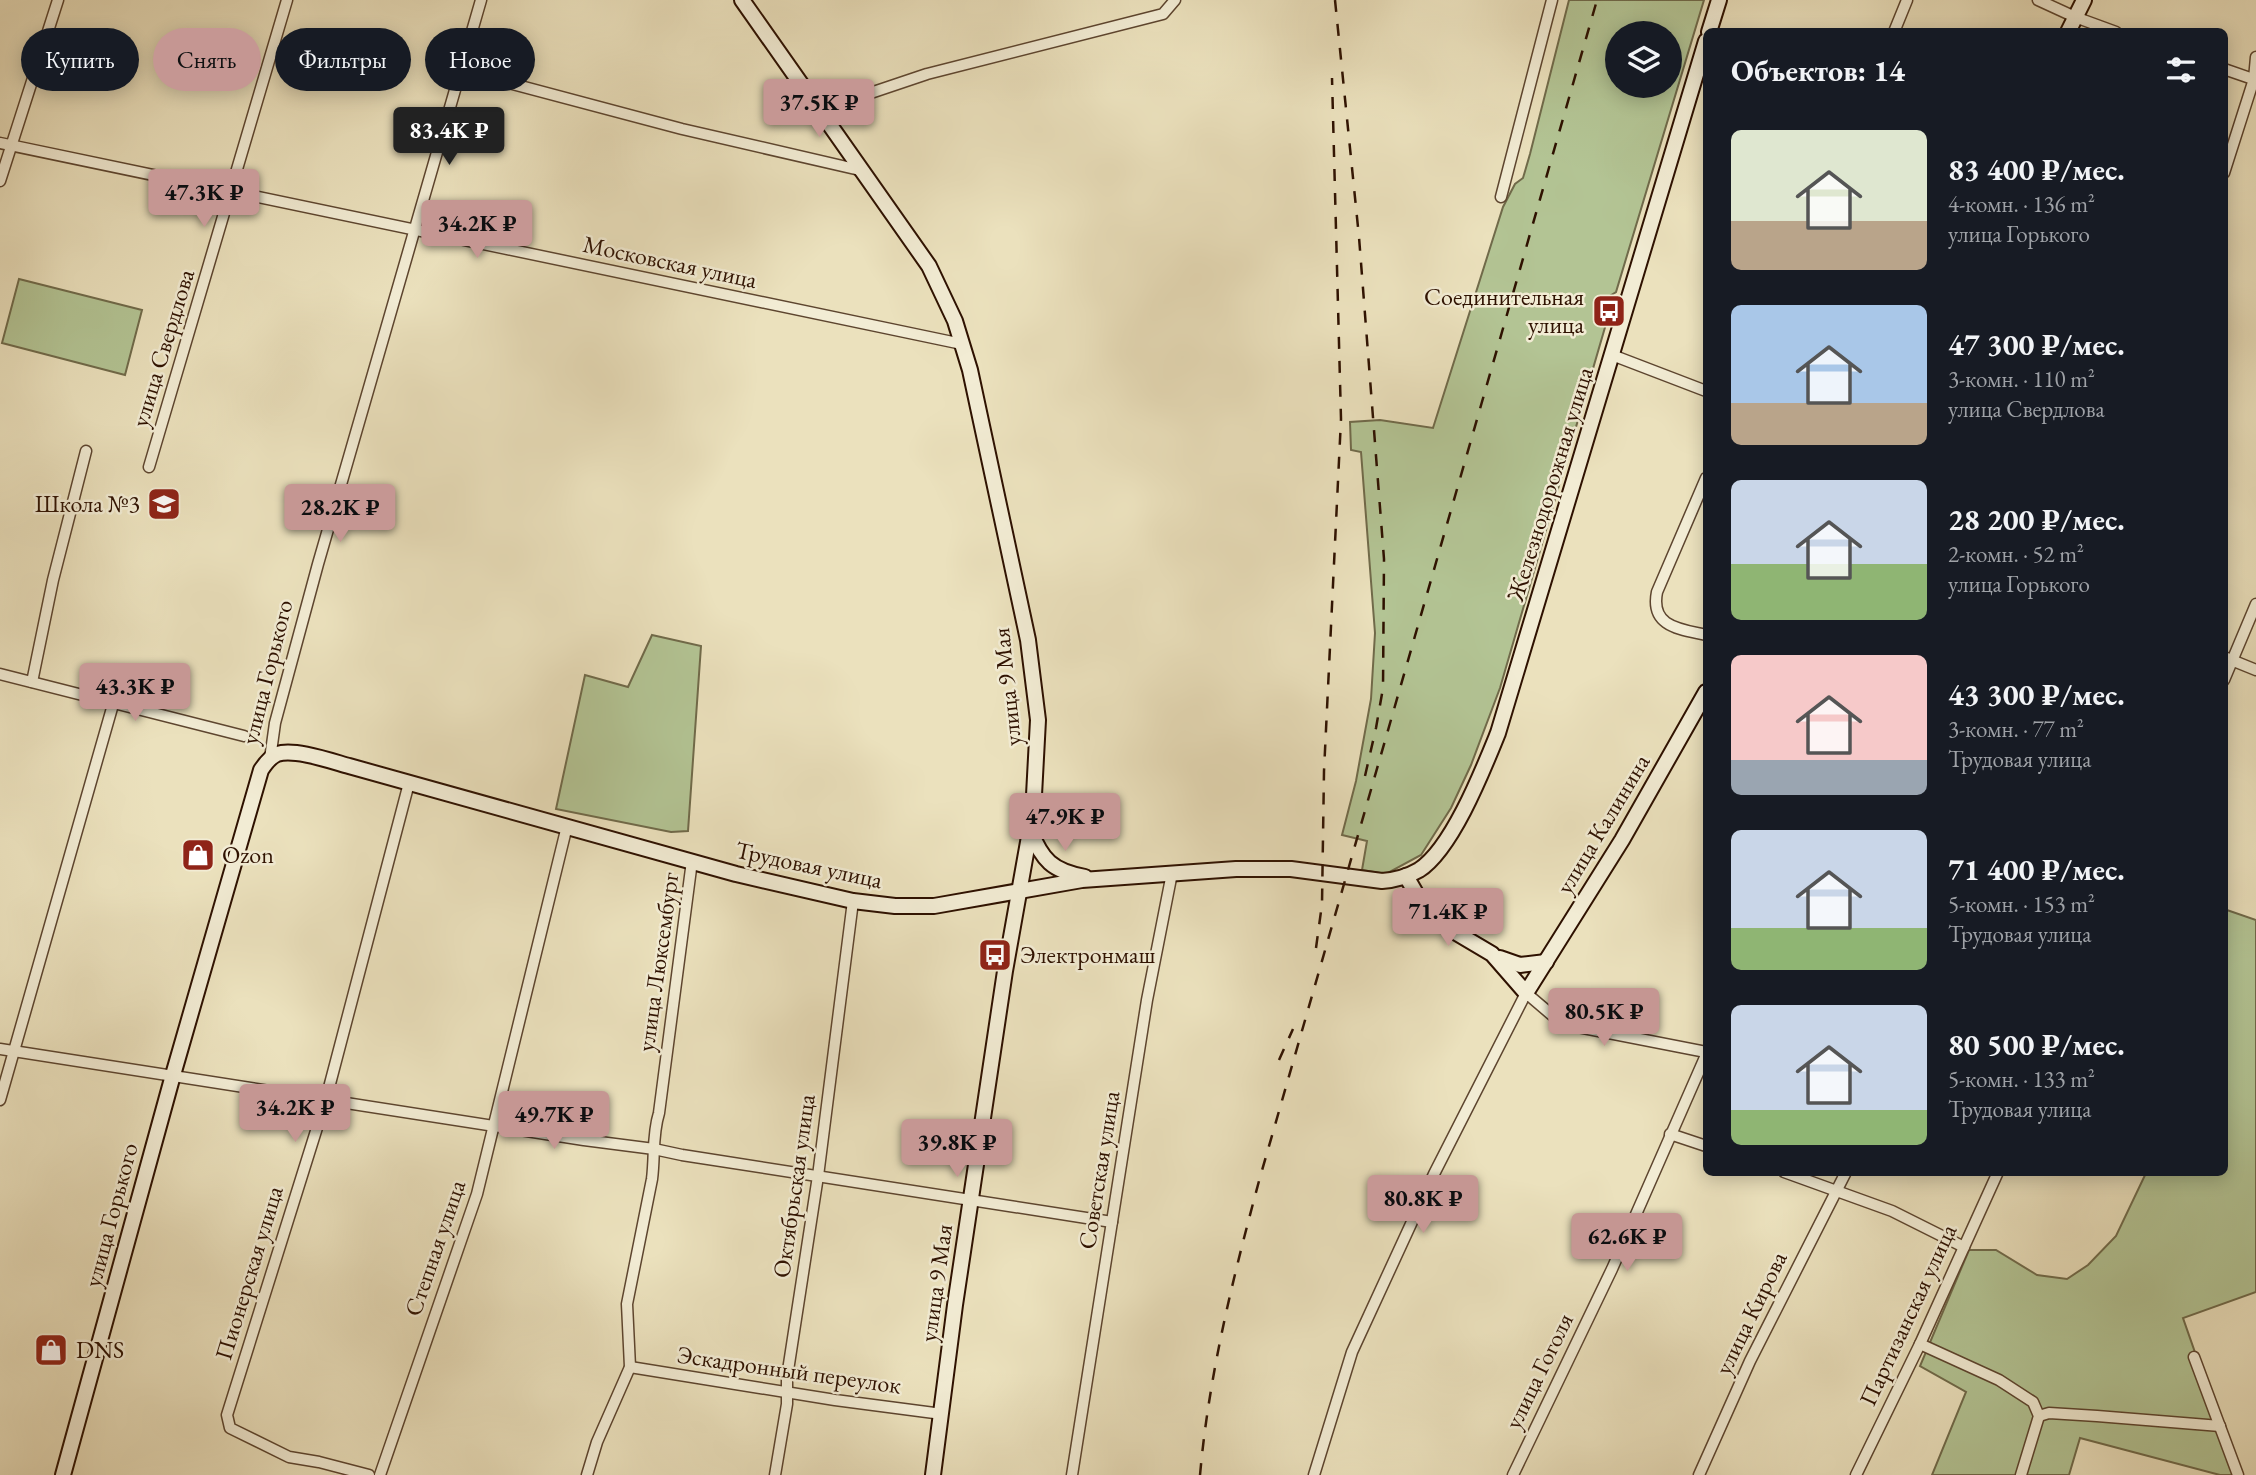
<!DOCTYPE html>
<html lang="ru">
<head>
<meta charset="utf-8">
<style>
	:root { --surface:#171b24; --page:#20242c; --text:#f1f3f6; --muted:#9ea1a6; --accent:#c59692 }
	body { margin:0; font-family:"EB Garamond",serif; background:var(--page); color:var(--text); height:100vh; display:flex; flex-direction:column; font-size:26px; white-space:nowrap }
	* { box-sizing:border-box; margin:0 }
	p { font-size:23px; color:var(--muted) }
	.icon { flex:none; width:38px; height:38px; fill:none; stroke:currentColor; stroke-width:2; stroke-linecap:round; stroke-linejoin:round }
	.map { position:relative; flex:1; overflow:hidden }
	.sheet { position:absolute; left:1703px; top:28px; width:525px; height:1148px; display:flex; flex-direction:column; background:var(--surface); border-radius:10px; box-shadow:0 4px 18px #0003 }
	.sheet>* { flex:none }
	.top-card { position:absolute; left:21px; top:28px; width:665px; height:63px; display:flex; gap:14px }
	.tools { position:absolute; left:1605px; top:21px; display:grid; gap:14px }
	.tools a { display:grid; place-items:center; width:77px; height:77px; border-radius:50%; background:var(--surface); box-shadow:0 4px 18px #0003; font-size:35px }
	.price { position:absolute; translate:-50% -60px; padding:0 16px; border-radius:7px; background:var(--accent); color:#111; font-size:23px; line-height:46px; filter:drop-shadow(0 2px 4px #0008) }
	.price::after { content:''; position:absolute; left:50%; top:42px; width:21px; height:16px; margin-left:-10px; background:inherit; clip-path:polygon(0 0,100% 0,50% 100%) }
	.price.selected { background:#222; color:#fff }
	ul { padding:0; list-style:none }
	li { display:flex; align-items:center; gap:21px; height:175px; padding:0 28px }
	li span { display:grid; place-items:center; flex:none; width:196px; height:140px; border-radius:10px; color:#555 }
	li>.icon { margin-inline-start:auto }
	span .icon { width:84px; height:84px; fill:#fffc; stroke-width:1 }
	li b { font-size:30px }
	h2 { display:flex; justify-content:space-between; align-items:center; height:84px; padding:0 28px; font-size:30px }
	.tag { padding:0 24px; border-radius:32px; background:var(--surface); box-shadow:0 4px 18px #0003; font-size:24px; line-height:63px }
	.tag.selected { background:var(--accent); color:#111 }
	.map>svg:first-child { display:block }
	.green { fill:#b3c494; stroke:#706a4a; stroke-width:2; fill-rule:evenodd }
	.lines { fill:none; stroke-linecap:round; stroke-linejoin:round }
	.street-casing { stroke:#5d452f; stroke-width:13 }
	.secondary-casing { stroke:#2e1100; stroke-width:18 }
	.street { stroke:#f2ecd4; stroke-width:10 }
	.secondary { stroke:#f2ecd4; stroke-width:14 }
	.rail { stroke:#2e1100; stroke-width:2.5; stroke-dasharray:12 12; stroke-linecap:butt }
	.labels { text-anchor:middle; stroke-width:5; stroke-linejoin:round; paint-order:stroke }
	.street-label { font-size:24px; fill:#2e1100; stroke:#f2ecd4 }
	.poi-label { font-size:24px; fill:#2e1100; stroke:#f2ecd4; text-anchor:start }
</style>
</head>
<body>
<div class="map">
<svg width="2256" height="1475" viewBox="0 0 2256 1475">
	<rect width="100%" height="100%" fill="#ebe1bd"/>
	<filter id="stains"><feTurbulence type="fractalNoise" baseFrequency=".00286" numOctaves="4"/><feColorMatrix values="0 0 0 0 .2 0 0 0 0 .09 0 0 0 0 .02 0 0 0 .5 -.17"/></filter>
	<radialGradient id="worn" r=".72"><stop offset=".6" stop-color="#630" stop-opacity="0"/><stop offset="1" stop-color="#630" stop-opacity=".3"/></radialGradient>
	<g class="green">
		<path d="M1569,0h135l-88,292 -16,10 8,15 -108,371 -29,77 -20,43 -30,47 -35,19 -24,-4 5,-29 -25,-6 14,-54 15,-82 4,-66 -14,-181 -10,-2 -1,-28 30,-2 53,8 70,-221 12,-23 8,-6 7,-24zM1617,33h53v53h-53z"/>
		<path d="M19,279l123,31 -17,65 -123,-32z"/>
		<path d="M652,635l49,11 -13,185 -17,1 -115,-23 29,-134 43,12z"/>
		<path d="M2224,909l32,11v372l-73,26 55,157h-18l-140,-37 -11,37h-137l34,-83 -46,-26 49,-116h27l41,25 30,4 21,-14 28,-29 30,-63 78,-1z"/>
	</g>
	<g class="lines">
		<defs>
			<g id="street">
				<path d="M2038,0l37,17 41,15"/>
				<path d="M1894,32l13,-32"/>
				<path d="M2224,69l32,11"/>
				<path d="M460,70l222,59 182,42"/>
				<path d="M820,110l107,-36 236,-60 12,-14"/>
				<path d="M0,143l962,201"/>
				<path d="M2224,173l30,-94 2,-22"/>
				<path d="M0,181l58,-181"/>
				<path d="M1501,197l51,-197"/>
				<path d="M1612,355l94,36"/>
				<path d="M149,467l138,-467"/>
				<path d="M1706,478l-49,114c-7,35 23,37 49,43"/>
				<path d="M2224,657l32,13"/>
				<path d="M0,674l244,62"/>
				<path d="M2224,680l32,-76"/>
				<path d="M32,682l21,-102 33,-129"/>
				<path d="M270,759l5,-36 43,-159 163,-564"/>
				<path d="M0,1049l584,91 70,9 28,6 430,67"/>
				<path d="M0,1100l114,-399"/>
				<path d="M1670,1134l36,12"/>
				<path d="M1784,1172l108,39 72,36"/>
				<path d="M1920,1344l79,36 34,22 6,14 -18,59"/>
				<path d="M2194,1357l44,118"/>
				<path d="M630,1367l205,33 107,14"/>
				<path d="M2039,1416l10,-3 48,3 123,10"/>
				<path d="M369,1475l-50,-13 -30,-5 -59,-29 -3,-13 99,-316 83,-316"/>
				<path d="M380,1475l97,-281 90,-368"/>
				<path d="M587,1475l10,-33 33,-75 -3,-63 25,-125c3,-23 0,-44 7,-66l33,-252"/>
				<path d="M775,1475l12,-71v-27l31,-201 35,-275"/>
				<path d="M1072,1475l75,-475 25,-127"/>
				<path d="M1314,1475l38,-123 82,-178 92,-181 33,28 14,5 133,26"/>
				<path d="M1513,1475l99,-206 94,-214"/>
				<path d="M1699,1475l51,-114 96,-189"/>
				<path d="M1856,1475l64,-131 78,-172"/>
			</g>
			<g id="secondary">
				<path d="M742,0l187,266 26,55 15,49 58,270 10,80 -5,94 -28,157 -50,334 -22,170"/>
				<path d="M1709,32l10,-32"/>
				<path d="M2068,32l16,-32"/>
				<path d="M1030,830c12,30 22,41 55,47"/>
				<path d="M1406,876l19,33 13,13 54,32 34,39 96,-153 84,-148"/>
				<path d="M1500,958l20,7 26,-3"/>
				<path d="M63,1475l110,-400 88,-305c4,-6 9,-13 16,-16 17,-6 54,7 72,12l387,108 117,27 42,5h39l148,-26 154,-11h55l91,12c13,-1 25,-4 37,-11 33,-21 64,-100 79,-137l208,-692"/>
			</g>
		</defs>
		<use href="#street" class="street-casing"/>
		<use href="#secondary" class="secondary-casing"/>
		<use href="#street" class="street"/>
		<use href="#secondary" class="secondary"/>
		<g class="rail">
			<path d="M1335,0l24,237 25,322 -1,129 -7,40 -11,48"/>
			<path d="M1316,948l6,-44 2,-133 17,-352 -9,-341"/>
			<path d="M1279,1060l14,-31"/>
			<path d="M1200,1475c9,-101 33,-197 59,-294l338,-1181"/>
		</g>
	</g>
	<defs>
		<symbol id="bus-square" viewBox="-11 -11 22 22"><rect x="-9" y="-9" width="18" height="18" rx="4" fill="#8f2418" stroke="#f2ecd4"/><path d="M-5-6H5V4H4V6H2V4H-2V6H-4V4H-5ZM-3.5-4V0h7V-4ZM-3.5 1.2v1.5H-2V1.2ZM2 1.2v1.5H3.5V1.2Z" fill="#fff"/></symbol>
		<symbol id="school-square" viewBox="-11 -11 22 22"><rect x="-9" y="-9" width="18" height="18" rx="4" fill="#8f2418" stroke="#f2ecd4"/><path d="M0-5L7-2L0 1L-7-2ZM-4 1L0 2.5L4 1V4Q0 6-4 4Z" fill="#fff"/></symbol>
		<symbol id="shop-square" viewBox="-11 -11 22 22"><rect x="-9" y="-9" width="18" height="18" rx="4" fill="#8f2418" stroke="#f2ecd4"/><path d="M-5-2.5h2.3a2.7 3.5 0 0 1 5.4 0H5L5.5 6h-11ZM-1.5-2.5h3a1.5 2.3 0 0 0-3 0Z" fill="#fff"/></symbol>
	</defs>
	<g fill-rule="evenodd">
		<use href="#bus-square" x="1590" y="292" width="38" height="38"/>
		<use href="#school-square" x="145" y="485" width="38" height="38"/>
		<use href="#shop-square" x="179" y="836" width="38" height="38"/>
		<use href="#bus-square" x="976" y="936" width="38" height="38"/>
		<use href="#shop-square" x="32" y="1331" width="38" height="38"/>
	</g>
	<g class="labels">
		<g class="street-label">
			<text transform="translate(670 262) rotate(12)" y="8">Московская улица</text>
			<text transform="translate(163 348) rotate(-73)" y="8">улица Свердлова</text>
			<text transform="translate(1550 484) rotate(-73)" y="8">Железнодорожная улица</text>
			<text transform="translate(267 672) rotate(-76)" y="8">улица Горького</text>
			<text transform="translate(1007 687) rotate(-96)" y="8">улица 9 Мая</text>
			<text transform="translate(1603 824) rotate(-59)" y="8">улица Калинина</text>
			<text transform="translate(809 865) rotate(12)" y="8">Трудовая улица</text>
			<text transform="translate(658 962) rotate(-82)" y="8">улица Люксембург</text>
			<text transform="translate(1099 1170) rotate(-81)" y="8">Советская улица</text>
			<text transform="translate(794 1186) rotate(-82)" y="8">Октябрьская улица</text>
			<text transform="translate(111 1215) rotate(-75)" y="8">улица Горького</text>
			<text transform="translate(435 1248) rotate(-71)" y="8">Степная улица</text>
			<text transform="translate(249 1273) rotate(-73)" y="8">Пионерская улица</text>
			<text transform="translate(936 1283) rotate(-82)" y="8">улица 9 Мая</text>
			<text transform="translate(1751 1313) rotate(-64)" y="8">улица Кирова</text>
			<text transform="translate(1908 1315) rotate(-65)" y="8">Партизанская улица</text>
			<text transform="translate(789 1370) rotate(8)" y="8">Эскадронный переулок</text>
			<text transform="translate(1539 1371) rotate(-64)" y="8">улица Гоголя</text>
		</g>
		<g class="poi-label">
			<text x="1584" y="305" text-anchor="end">Соединительная<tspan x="1584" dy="28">улица</tspan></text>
			<text x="140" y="512" text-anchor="end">Школа №3</text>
			<text x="222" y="863">Ozon</text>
			<text x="1020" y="963">Электронмаш</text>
			<text x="76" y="1358">DNS</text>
		</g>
	</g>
	<rect width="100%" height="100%" filter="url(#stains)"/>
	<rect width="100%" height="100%" fill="url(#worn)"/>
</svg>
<div class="tools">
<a><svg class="icon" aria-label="layers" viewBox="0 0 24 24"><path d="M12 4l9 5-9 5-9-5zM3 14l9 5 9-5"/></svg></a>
</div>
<b class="price" style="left:819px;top:139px">37.5K ₽</b>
<b class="price selected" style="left:449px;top:167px">83.4K ₽</b>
<b class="price" style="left:204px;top:229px">47.3K ₽</b>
<b class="price" style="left:477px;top:260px">34.2K ₽</b>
<b class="price" style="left:340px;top:544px">28.2K ₽</b>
<b class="price" style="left:135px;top:723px">43.3K ₽</b>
<b class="price" style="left:1065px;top:853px">47.9K ₽</b>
<b class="price" style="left:1448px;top:948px">71.4K ₽</b>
<b class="price" style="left:1604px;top:1048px">80.5K ₽</b>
<b class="price" style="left:295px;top:1144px">34.2K ₽</b>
<b class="price" style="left:554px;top:1151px">49.7K ₽</b>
<b class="price" style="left:957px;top:1179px">39.8K ₽</b>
<b class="price" style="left:1423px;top:1235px">80.8K ₽</b>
<b class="price" style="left:1627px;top:1273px">62.6K ₽</b>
<div class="top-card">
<a class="tag">Купить</a>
<a class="tag selected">Снять</a>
<a class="tag">Фильтры</a>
<a class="tag">Новое</a>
</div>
<section class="sheet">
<h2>Объектов: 14<svg class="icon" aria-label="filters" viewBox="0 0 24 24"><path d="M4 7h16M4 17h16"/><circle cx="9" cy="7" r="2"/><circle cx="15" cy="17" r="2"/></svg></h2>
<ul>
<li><span style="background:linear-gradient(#dfe7d0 65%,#b9a48a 0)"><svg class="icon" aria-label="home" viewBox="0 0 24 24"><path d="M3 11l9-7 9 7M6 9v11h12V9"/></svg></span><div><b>83 400 ₽/мес.</b><p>4-комн. · 136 m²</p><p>улица Горького</p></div></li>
<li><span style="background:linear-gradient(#a9c7e8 70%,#b9a48a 0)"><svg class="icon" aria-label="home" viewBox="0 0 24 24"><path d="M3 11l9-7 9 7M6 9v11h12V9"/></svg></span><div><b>47 300 ₽/мес.</b><p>3-комн. · 110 m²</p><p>улица Свердлова</p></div></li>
<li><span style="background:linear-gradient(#c9d6e8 60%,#8fb573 0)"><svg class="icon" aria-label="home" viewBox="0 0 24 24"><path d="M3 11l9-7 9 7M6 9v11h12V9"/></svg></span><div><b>28 200 ₽/мес.</b><p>2-комн. · 52 m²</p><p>улица Горького</p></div></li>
<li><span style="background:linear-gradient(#f6c9c9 75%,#9aa5b1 0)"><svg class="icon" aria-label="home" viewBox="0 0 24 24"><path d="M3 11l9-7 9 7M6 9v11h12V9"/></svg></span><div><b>43 300 ₽/мес.</b><p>3-комн. · 77 m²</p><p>Трудовая улица</p></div></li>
<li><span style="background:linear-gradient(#c9d6e8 70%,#8fb573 0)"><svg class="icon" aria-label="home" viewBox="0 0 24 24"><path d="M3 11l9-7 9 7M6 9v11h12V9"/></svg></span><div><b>71 400 ₽/мес.</b><p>5-комн. · 153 m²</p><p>Трудовая улица</p></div></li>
<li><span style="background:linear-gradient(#c9d6e8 75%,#8fb573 0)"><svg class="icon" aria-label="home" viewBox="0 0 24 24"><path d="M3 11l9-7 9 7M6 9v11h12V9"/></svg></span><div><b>80 500 ₽/мес.</b><p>5-комн. · 133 m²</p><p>Трудовая улица</p></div></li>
</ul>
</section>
</div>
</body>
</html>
